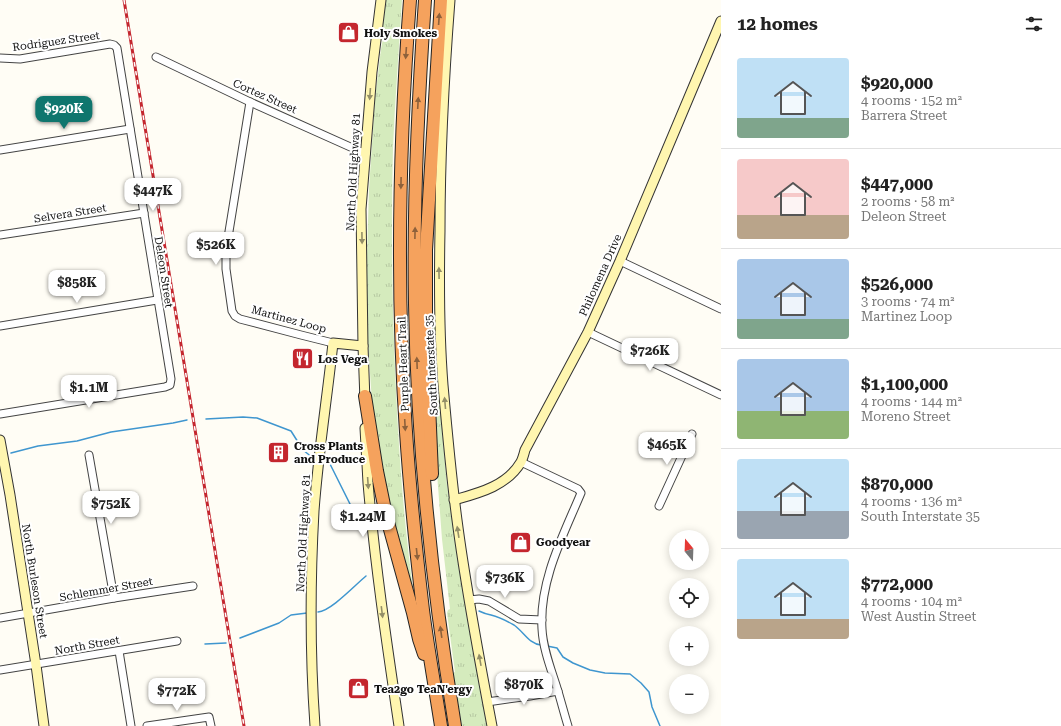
<!DOCTYPE html>
<html lang="en">
<head>
<meta charset="utf-8">
<style>
	:root { --surface:#fff; --page:#f2f2f2; --text:#222; --muted:#767676; --line:#e0e0e0; --accent:#0f766e }
	body { margin:0; font-family:"Roboto Serif",serif; background:var(--page); color:var(--text); height:100vh; display:flex; flex-direction:column; font-size:15px; white-space:nowrap }
	* { box-sizing:border-box; margin:0 }
	p { font-size:13px; color:var(--muted) }
	.icon { flex:none; width:22px; height:22px; fill:none; stroke:currentColor; stroke-width:2; stroke-linecap:round; stroke-linejoin:round }
	.map { position:relative; flex:1; overflow:hidden }
	.side { display:flex; flex-direction:column; background:var(--surface); width:340px }
	.side>* { flex:none }
	.needle { width:26px; rotate:341deg }
	.fabs { position:absolute; left:669px; top:530px; display:grid; gap:8px }
	.fabs a { display:grid; place-items:center; width:40px; height:40px; border-radius:50%; background:var(--surface); box-shadow:0 2px 10px #0003; font-size:20px }
	.price { position:absolute; translate:-50% -34px; padding:0 9px; border-radius:8px; background:#fff; color:#222; font-size:13px; line-height:26px; filter:drop-shadow(0 1px 2px #0008) }
	.price::after { content:''; position:absolute; left:50%; top:24px; width:12px; height:9px; margin-left:-6px; background:inherit; clip-path:polygon(0 0,100% 0,50% 100%) }
	.price.active { background:var(--accent); color:#fff }
	ul { padding:0; list-style:none }
	li { display:flex; align-items:center; gap:12px; height:100px; padding:0 16px }
	li+li { border-top:1px solid var(--line) }
	li span { display:grid; place-items:center; flex:none; width:112px; height:80px; border-radius:4px; color:#555 }
	li>.icon { margin-inline-start:auto }
	span .icon { width:48px; height:48px; fill:#fffc; stroke-width:1 }
	li b { font-size:17px }
	h2 { display:flex; justify-content:space-between; align-items:center; height:48px; padding:0 16px; font-size:17px }
	main { display:flex; flex:1; min-height:0 }
	.map>svg:first-child { display:block }
	.grass { fill:url(#grass-tufts) }
	.lines { fill:none; stroke-linecap:round; stroke-linejoin:round }
	.stream { stroke:#3f96cf; stroke-width:1.5 }
	.street-casing { stroke:#444; stroke-width:9 }
	.secondary-casing { stroke:#333; stroke-width:11 }
	.highway-casing { stroke:#222; stroke-width:14 }
	.street { stroke:#fff; stroke-width:7 }
	.secondary { stroke:#fff6b0; stroke-width:9 }
	.highway { stroke:#f5a25d; stroke-width:12 }
	.rail-casing { stroke:#c4262e; stroke-width:3 }
	.rail { stroke:#fff; stroke-width:1.5; stroke-dasharray:4.5; stroke-linecap:butt }
	.oneway { fill:#8e613b }
	.oneway2 { fill:#948f68 }
	.labels { text-anchor:middle; stroke-width:4; stroke-linejoin:round; paint-order:stroke }
	.poi-label { font-size:11px; font-weight:bold; fill:#111; stroke:#fff; text-anchor:start }
	.street-label { font-size:11px; fill:#111; stroke:#fff }
</style>
</head>
<body>
<main>
<div class="map">
<svg width="721" height="726" viewBox="0 0 721 726">
	<defs>
		<pattern id="grass-tufts" width="24" height="20" patternUnits="userSpaceOnUse"><rect width="24" height="20" fill="#d5ebbd"/><path d="M3 7l-1-3M5 7V3M7 7l1-3M15 17l-1-3M17 17v-4M19 17l1-3" fill="none" stroke="#b6c8a1"/></pattern>
	</defs>
	<rect width="100%" height="100%" fill="#fffdf5"/>
	<g class="grass">
		<path d="M386,0h16c-3,49 -7,99 -9,148 -2,81 -1,161 3,242 3,66 8,133 17,199h-2l-12,-36 -26,-135 -6,-90 -1,-42 3,-97 6,-91 6,-49 4,-21h-3z"/>
		<path d="M437,105l1,258 4,66 5,56 40,241h-25l-9,-53 2,-1 -8,-59 1,-3 2,-1 -8,-70 -9,-119 -1,-99h3v-145z"/>
	</g>
	<g class="lines">
		<g class="stream">
			<path d="M206,419l37,-2 14,1 34,13 12,19 10,8 3,1"/>
			<path d="M11,453l27,-7 39,-5 34,-9 62,-9 14,-3"/>
			<path d="M325,461l5,3 25,50 4,13 5,6"/>
			<path d="M479,611c4,2 7,3 12,4 8,2 16,6 23,10 10,7 15,19 27,20"/>
			<path d="M318,612c13,-1 37,-27 48,-36"/>
			<path d="M240,638l39,-15 12,-8 16,-2"/>
			<path d="M205,644l21,-1"/>
			<path d="M547,646l10,2 6,9 10,6 17,7 15,3 25,1 11,9 8,9 3,15 8,19"/>
		</g>
		<defs>
			<g id="street">
				<path d="M156,57l94,45 116,52"/>
				<path d="M0,58l20,1 90,-15 4,1 3,3 54,331 -1,6 -5,2 -165,27"/>
				<path d="M250,102l-24,148v19l6,42 3,5 5,3 61,16 32,8"/>
				<path d="M0,150l130,-21"/>
				<path d="M0,235l144,-22"/>
				<path d="M620,261l101,48"/>
				<path d="M0,326l157,-26"/>
				<path d="M588,332l133,63"/>
				<path d="M89,455l25,143"/>
				<path d="M521,462l57,27 3,4c-18,43 -42,88 -39,136 1,20 9,40 15,59 4,13 7,25 11,38"/>
				<path d="M659,506l33,-72"/>
				<path d="M469,600l10,-1 10,2 30,18 23,1"/>
				<path d="M0,618l114,-20 79,-12"/>
				<path d="M119,651l12,75"/>
				<path d="M0,670l177,-29"/>
				<path d="M487,702l43,-6 28,-5"/>
				<path d="M147,726l62,-9 2,9"/>
			</g>
			<g id="secondary">
				<path d="M450,0c-6,77 -10,154 -10,231 -1,51 -1,103 3,154 4,45 8,90 14,135 9,69 22,138 35,206"/>
				<path d="M365,401l-2,-55 -2,-137 11,-137 9,-72"/>
				<path d="M365,428c1,19 2,37 3,55 7,82 19,162 31,243"/>
				<path d="M0,440l10,55 26,170 8,61"/>
				<path d="M454,500c25,-7 53,-14 67,-38 2,-4 3,-8 4,-12l63,-118 32,-71 101,-240"/>
				<path d="M315,726c-5,-71 -5,-143 -1,-215 4,-56 13,-112 19,-168l30,3"/>
			</g>
			<g id="highway">
				<path d="M410,0c-11,144 -14,288 -4,432 4,59 10,119 17,178 5,39 12,77 18,116"/>
				<path d="M425,0c-7,101 -12,202 -10,304 2,141 17,282 40,422"/>
				<path d="M365,396l12,75 9,44 27,98 6,26 5,15"/>
				<path d="M432,474l-6,-139v-85l15,-250"/>
			</g>
		</defs>
		<use href="#street" class="street-casing"/>
		<use href="#secondary" class="secondary-casing"/>
		<use href="#highway" class="highway-casing"/>
		<use href="#street" class="street"/>
		<use href="#secondary" class="secondary"/>
		<use href="#highway" class="highway"/>
		<defs>
			<path id="rail" d="M124,0l120,726"/>
		</defs>
		<use href="#rail" class="rail-casing"/>
		<use href="#rail" class="rail"/>
	</g>
	<defs><path id="oneway-solid" d="M-6-.8H1V-3.2L6.5 0L1 3.2V.8H-6Z"/></defs>
	<g class="oneway">
		<use href="#oneway-solid" transform="translate(439 19) rotate(-86)"/>
		<use href="#oneway-solid" transform="translate(406 53) rotate(94)"/>
		<use href="#oneway-solid" transform="translate(418 103) rotate(-87)"/>
		<use href="#oneway-solid" transform="translate(401 183) rotate(91)"/>
		<use href="#oneway-solid" transform="translate(415 233) rotate(-89)"/>
		<use href="#oneway-solid" transform="translate(417 363) rotate(-92)"/>
		<use href="#oneway-solid" transform="translate(405 425) rotate(87)"/>
		<use href="#oneway-solid" transform="translate(417 554) rotate(84)"/>
		<use href="#oneway-solid" transform="translate(441 632) rotate(-98)"/>
	</g>
	<g class="oneway2">
		<use href="#oneway-solid" transform="translate(370 94) rotate(94)"/>
		<use href="#oneway-solid" transform="translate(362 238) rotate(89)"/>
		<use href="#oneway-solid" transform="translate(439 273) rotate(-91)"/>
		<use href="#oneway-solid" transform="translate(445 403) rotate(-95)"/>
		<use href="#oneway-solid" transform="translate(368 483) rotate(86)"/>
		<use href="#oneway-solid" transform="translate(458 532) rotate(-99)"/>
		<use href="#oneway-solid" transform="translate(382 612) rotate(83)"/>
		<use href="#oneway-solid" transform="translate(480 660) rotate(-100)"/>
	</g>
	<defs>
		<symbol id="shop-square" viewBox="-11 -11 22 22"><rect x="-9" y="-9" width="18" height="18" rx="4" fill="#c4262e" stroke="#fff"/><path d="M-5-2.5h2.3a2.7 3.5 0 0 1 5.4 0H5L5.5 6h-11ZM-1.5-2.5h3a1.5 2.3 0 0 0-3 0Z" fill="#fff"/></symbol>
		<symbol id="restaurant-square" viewBox="-11 -11 22 22"><rect x="-9" y="-9" width="18" height="18" rx="4" fill="#c4262e" stroke="#fff"/><path d="M-5-6h1v4h1v-4h1v4h1v-4h1v5L-1.5 .5V6h-2V.5L-5-1ZM5-6V6H3V1.5H1.5Q1.5-4 5-6Z" fill="#fff"/></symbol>
		<symbol id="building-square" viewBox="-11 -11 22 22"><rect x="-9" y="-9" width="18" height="18" rx="4" fill="#c4262e" stroke="#fff"/><path d="M-4-6H4V6H1V3H-1V6H-4ZM-2.5-4.3h1.7v1.8h-1.7ZM.8-4.3h1.7v1.8H.8ZM-2.5-1h1.7V.8h-1.7ZM.8-1h1.7V.8H.8Z" fill="#fff"/></symbol>
	</defs>
	<g fill-rule="evenodd">
		<use href="#shop-square" x="336" y="20" width="25" height="25"/>
		<use href="#restaurant-square" x="290" y="346" width="25" height="25"/>
		<use href="#building-square" x="266" y="440" width="25" height="25"/>
		<use href="#shop-square" x="508" y="530" width="25" height="25"/>
		<use href="#shop-square" x="346" y="676" width="25" height="25"/>
	</g>
	<g class="labels">
		<g class="poi-label">
			<text x="364" y="37">Holy Smokes</text>
			<text x="318" y="363">Los Vega</text>
			<text x="294" y="450">Cross Plants<tspan x="294" dy="13">and Produce</tspan></text>
			<text x="536" y="546">Goodyear</text>
			<text x="374" y="693">Tea2go TeaN'ergy</text>
		</g>
		<g class="street-label">
			<text transform="translate(56 41) rotate(-8)" y="4">Rodriguez Street</text>
			<text transform="translate(265 96) rotate(24)" y="4">Cortez Street</text>
			<text transform="translate(353 172) rotate(-87)" y="4">North Old Highway 81</text>
			<text transform="translate(70 213) rotate(-9)" y="4">Selvera Street</text>
			<text transform="translate(164 272) rotate(81)" y="4">Deleon Street</text>
			<text transform="translate(600 275) rotate(-66)" y="4">Philomena Drive</text>
			<text transform="translate(289 319) rotate(15)" y="4">Martinez Loop</text>
			<text transform="translate(403 364) rotate(-92)" y="4">Purple Heart Trail</text>
			<text transform="translate(431 365) rotate(-93)" y="4">South Interstate 35</text>
			<text transform="translate(303 533) rotate(-87)" y="4">North Old Highway 81</text>
			<text transform="translate(35 581) rotate(81)" y="4">North Burleson Street</text>
			<text transform="translate(106 589) rotate(-10)" y="4">Schlemmer Street</text>
			<text transform="translate(87 645) rotate(-10)" y="4">North Street</text>
		</g>
	</g>
</svg>
<div class="fabs">
<a><svg class="needle" viewBox="-14 -14 28 28"><path d="M0-13l5 13h-10z" fill="#e53935"/><path d="M0 13l5-13h-10z" fill="#767676"/></svg></a>
<a><svg class="icon" aria-label="locate" viewBox="0 0 24 24"><circle cx="12" cy="12" r="6"/><path d="M12 2v4M12 18v4M2 12h4M18 12h4"/></svg></a>
<a>+</a>
<a>−</a>
</div>
<b class="price active" style="left:64px;top:130px">$920K</b>
<b class="price" style="left:153px;top:212px">$447K</b>
<b class="price" style="left:216px;top:266px">$526K</b>
<b class="price" style="left:77px;top:304px">$858K</b>
<b class="price" style="left:650px;top:372px">$726K</b>
<b class="price" style="left:89px;top:409px">$1.1M</b>
<b class="price" style="left:667px;top:466px">$465K</b>
<b class="price" style="left:111px;top:525px">$752K</b>
<b class="price" style="left:363px;top:538px">$1.24M</b>
<b class="price" style="left:505px;top:599px">$736K</b>
<b class="price" style="left:524px;top:706px">$870K</b>
<b class="price" style="left:177px;top:712px">$772K</b>
</div>
<section class="side">
<h2>12 homes<svg class="icon" aria-label="filters" viewBox="0 0 24 24"><path d="M4 7h16M4 17h16"/><circle cx="9" cy="7" r="2"/><circle cx="15" cy="17" r="2"/></svg></h2>
<ul>
<li><span style="background:linear-gradient(#bfe0f5 75%,#7fa58c 0)"><svg class="icon" aria-label="home" viewBox="0 0 24 24"><path d="M3 11l9-7 9 7M6 9v11h12V9"/></svg></span><div><b>$920,000</b><p>4 rooms · 152 m²</p><p>Barrera Street</p></div></li>
<li><span style="background:linear-gradient(#f6c9c9 70%,#b9a48a 0)"><svg class="icon" aria-label="home" viewBox="0 0 24 24"><path d="M3 11l9-7 9 7M6 9v11h12V9"/></svg></span><div><b>$447,000</b><p>2 rooms · 58 m²</p><p>Deleon Street</p></div></li>
<li><span style="background:linear-gradient(#a9c7e8 75%,#7fa58c 0)"><svg class="icon" aria-label="home" viewBox="0 0 24 24"><path d="M3 11l9-7 9 7M6 9v11h12V9"/></svg></span><div><b>$526,000</b><p>3 rooms · 74 m²</p><p>Martinez Loop</p></div></li>
<li><span style="background:linear-gradient(#a9c7e8 65%,#8fb573 0)"><svg class="icon" aria-label="home" viewBox="0 0 24 24"><path d="M3 11l9-7 9 7M6 9v11h12V9"/></svg></span><div><b>$1,100,000</b><p>4 rooms · 144 m²</p><p>Moreno Street</p></div></li>
<li><span style="background:linear-gradient(#bfe0f5 65%,#9aa5b1 0)"><svg class="icon" aria-label="home" viewBox="0 0 24 24"><path d="M3 11l9-7 9 7M6 9v11h12V9"/></svg></span><div><b>$870,000</b><p>4 rooms · 136 m²</p><p>South Interstate 35</p></div></li>
<li><span style="background:linear-gradient(#bfe0f5 75%,#b9a48a 0)"><svg class="icon" aria-label="home" viewBox="0 0 24 24"><path d="M3 11l9-7 9 7M6 9v11h12V9"/></svg></span><div><b>$772,000</b><p>4 rooms · 104 m²</p><p>West Austin Street</p></div></li>
</ul>
</section>
</main>
</body>
</html>
